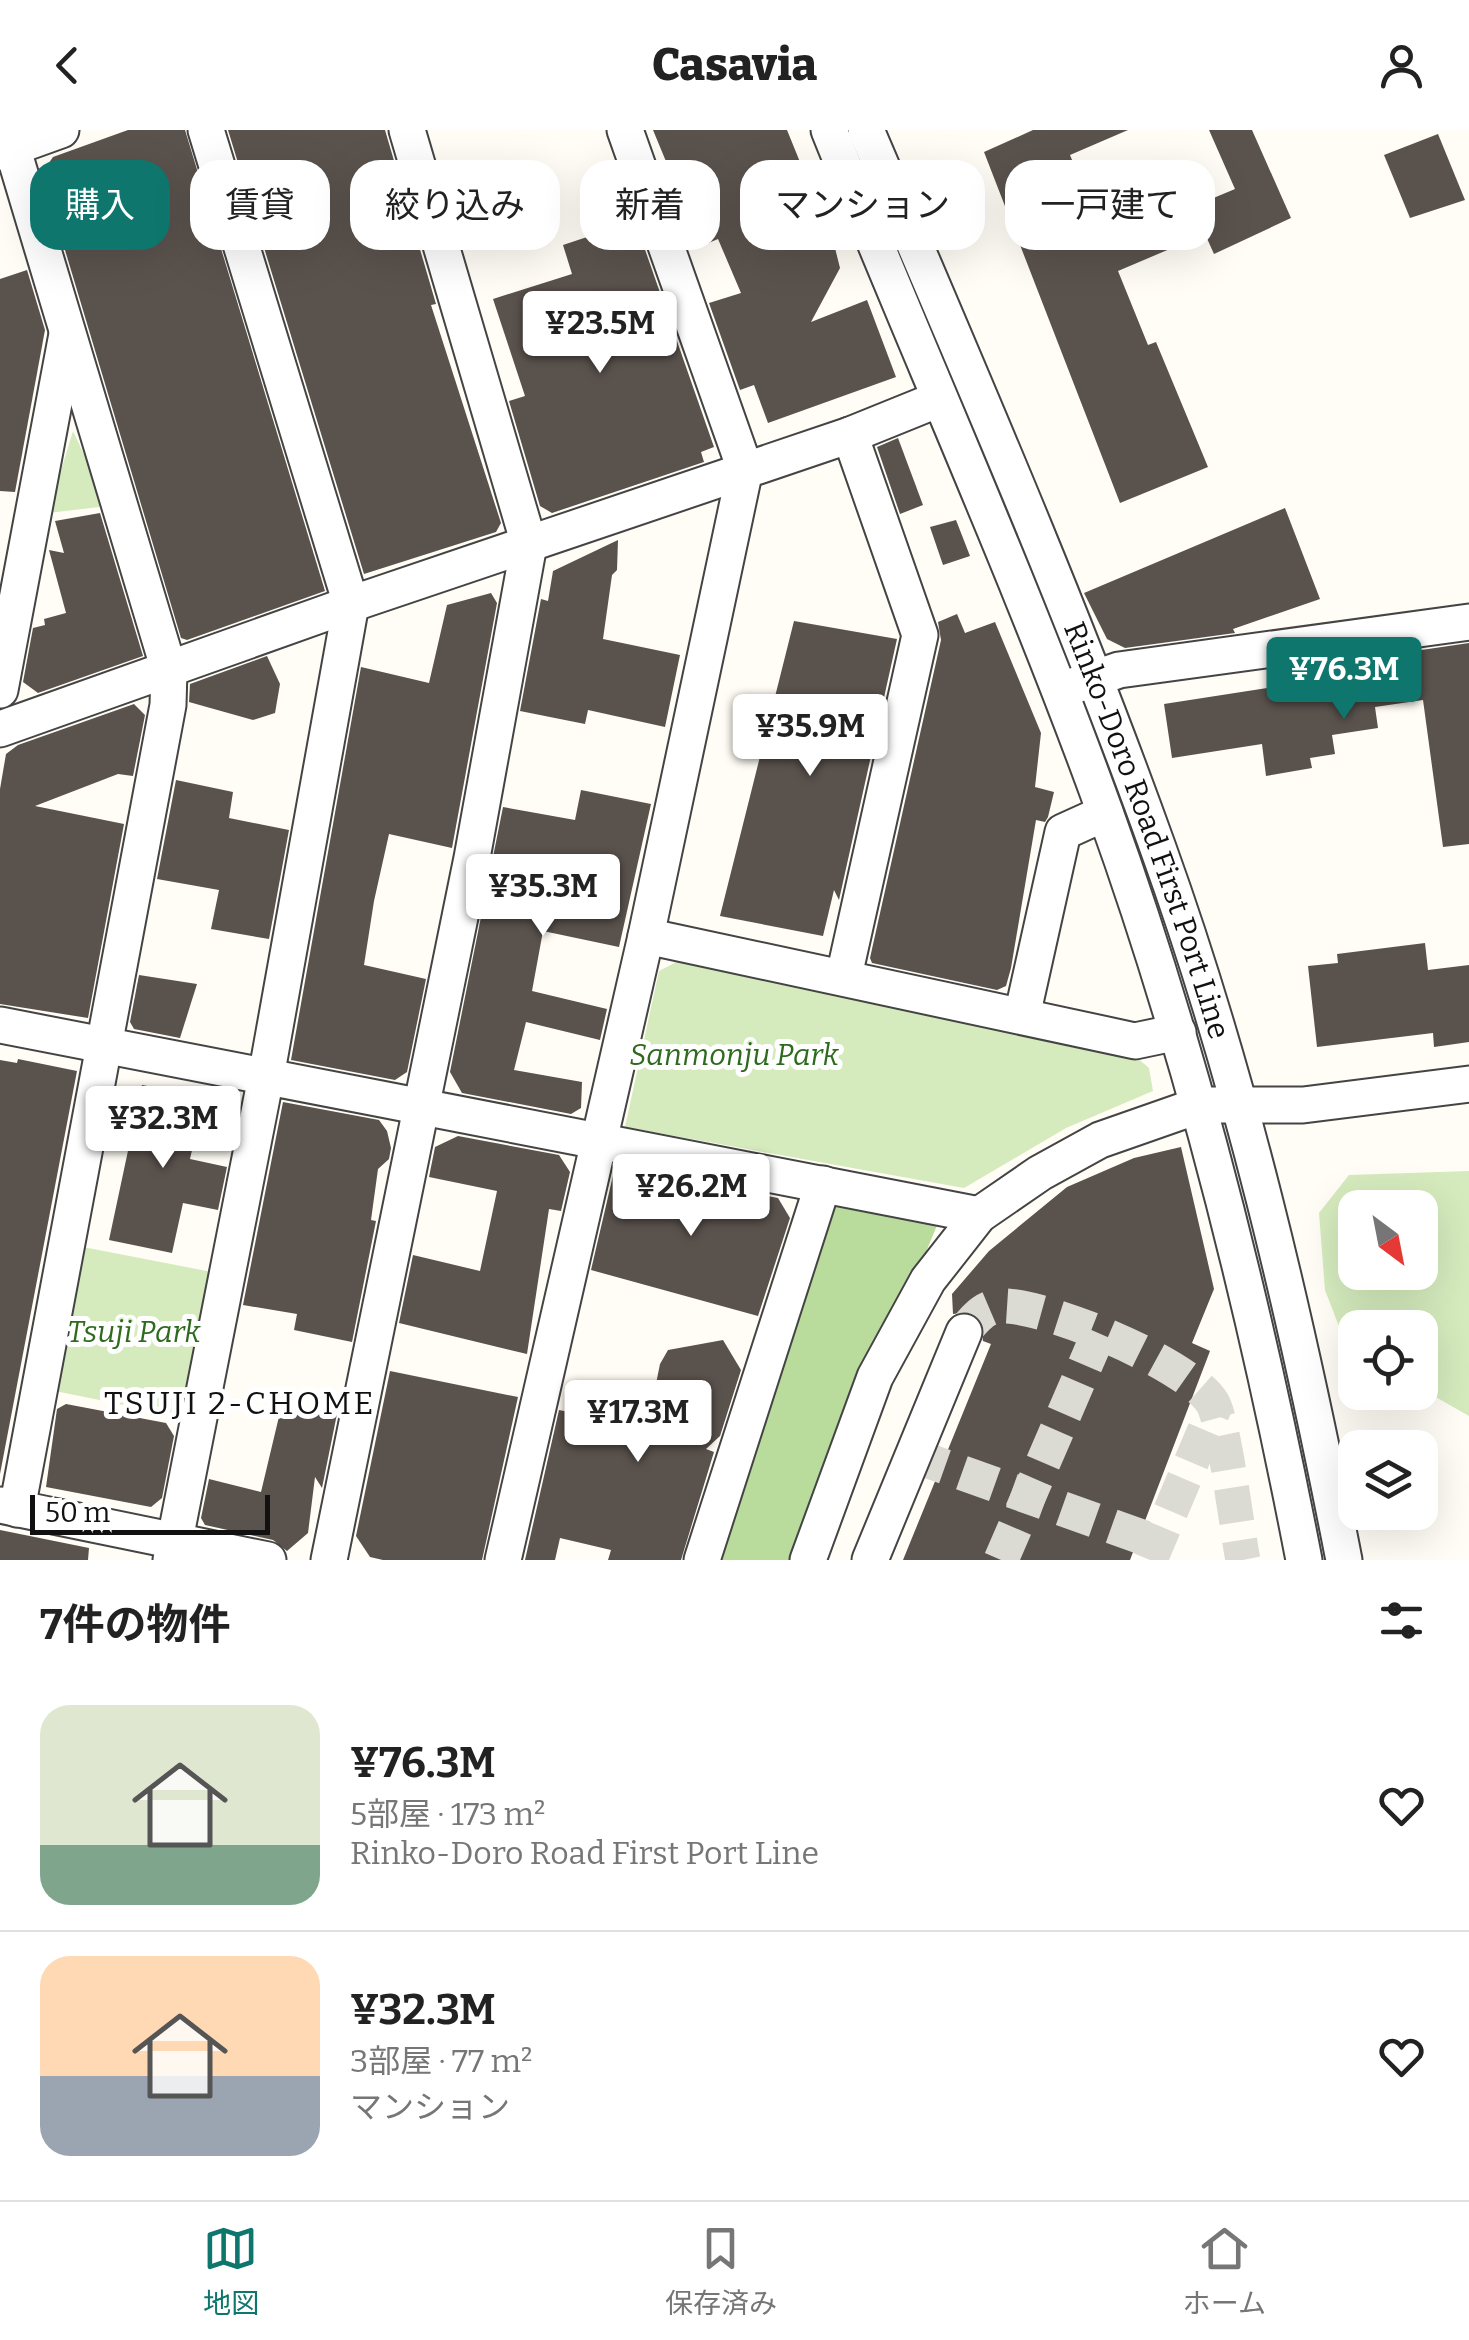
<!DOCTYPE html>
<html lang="ja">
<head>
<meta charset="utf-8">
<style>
	:root { --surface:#fff; --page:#f6f6f6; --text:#222; --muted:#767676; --line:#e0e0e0; --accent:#0f766e }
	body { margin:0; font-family:Bitter,"Noto Sans JP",serif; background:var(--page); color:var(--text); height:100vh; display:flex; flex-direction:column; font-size:38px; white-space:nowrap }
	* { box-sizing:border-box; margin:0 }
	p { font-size:32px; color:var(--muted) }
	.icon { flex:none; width:55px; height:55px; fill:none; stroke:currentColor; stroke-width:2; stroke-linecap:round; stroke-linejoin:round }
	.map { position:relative; height:1430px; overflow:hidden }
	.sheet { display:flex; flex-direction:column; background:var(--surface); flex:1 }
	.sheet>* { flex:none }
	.guide { position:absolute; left:30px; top:30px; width:1410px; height:90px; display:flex; gap:20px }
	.needle { width:65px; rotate:148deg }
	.buttons { position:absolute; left:1338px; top:1060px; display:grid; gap:20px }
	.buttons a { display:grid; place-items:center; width:100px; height:100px; border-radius:20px; background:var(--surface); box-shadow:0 10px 40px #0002; font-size:50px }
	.scale { position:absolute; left:30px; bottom:25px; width:240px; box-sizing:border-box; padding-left:10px; border:5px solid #111; border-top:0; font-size:28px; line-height:35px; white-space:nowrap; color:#111; -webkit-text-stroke:8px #fff; paint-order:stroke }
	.price { position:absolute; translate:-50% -85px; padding:0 22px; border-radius:10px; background:#fff; color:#222; font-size:32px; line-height:65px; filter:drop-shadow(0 2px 5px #0008) }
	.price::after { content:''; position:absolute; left:50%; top:60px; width:30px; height:22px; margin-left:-15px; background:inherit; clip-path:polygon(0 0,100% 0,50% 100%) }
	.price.active { background:var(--accent); color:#fff }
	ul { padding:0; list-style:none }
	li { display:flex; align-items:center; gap:30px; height:250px; padding:0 40px }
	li+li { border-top:2px solid var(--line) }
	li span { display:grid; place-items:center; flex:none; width:280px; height:200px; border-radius:30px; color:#555 }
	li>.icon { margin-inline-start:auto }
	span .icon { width:120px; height:120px; fill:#fffc; stroke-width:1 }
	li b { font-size:42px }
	h2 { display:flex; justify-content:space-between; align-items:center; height:120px; padding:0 40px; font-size:42px }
	.tag { padding:0 35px; border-radius:30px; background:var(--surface); box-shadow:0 10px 40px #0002; font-size:35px; line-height:90px }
	.tag.active { background:var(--accent); color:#fff }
	header { display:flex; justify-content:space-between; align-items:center; height:130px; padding:0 40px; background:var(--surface); font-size:45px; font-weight:800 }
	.menu { display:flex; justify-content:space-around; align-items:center; height:140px; border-top:2px solid var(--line); background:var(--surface); font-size:28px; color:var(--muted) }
	.menu a { display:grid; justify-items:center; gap:5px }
	.menu .active { color:var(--accent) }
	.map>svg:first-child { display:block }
	.green { fill:#d5ebbd; fill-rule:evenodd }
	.forest { fill:#b9dc9c }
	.building { fill:#5a524d }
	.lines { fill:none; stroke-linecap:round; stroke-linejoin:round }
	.minor-tunnel { stroke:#dbdad3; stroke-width:35; stroke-dasharray:35 18; stroke-linecap:butt }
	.minor-casing { stroke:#444; stroke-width:39 }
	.minor { stroke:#fff; stroke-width:35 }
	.labels { text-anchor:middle; stroke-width:10; stroke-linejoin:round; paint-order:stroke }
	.street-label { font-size:30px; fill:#111; stroke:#fff }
	.park-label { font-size:30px; font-style:italic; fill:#2f6b1f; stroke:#fff }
	.neighbourhood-label { font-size:32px; letter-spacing:2.5px; fill:#111; stroke:#fff }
</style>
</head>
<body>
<header><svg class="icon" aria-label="back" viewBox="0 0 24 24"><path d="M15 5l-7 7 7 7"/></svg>Casavia<svg class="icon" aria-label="person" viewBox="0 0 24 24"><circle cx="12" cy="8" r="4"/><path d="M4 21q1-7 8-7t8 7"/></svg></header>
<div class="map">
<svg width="1469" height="1430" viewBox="0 0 1469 1430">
	<rect width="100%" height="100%" fill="#fffdf5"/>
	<g class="green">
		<path d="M73,301l35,75 -60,7z"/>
		<path d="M692,824l437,97 20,17 4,23 -87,37 -102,60 -339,-61 34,-156z"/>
		<path d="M1469,1041v245l-49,-28v-60h-65v29l-5,-2 -25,-65 -6,-77 30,-38zM1355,1078h65v64h-65z"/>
		<path d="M83,1117l129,25 -29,145 -128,-26z"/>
	</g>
	<path class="forest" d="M834,1073l104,20 -140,337h-86z"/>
	<g class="building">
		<path d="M128,0h57l140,461 -138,49 -6,-2 -139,-465 11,-16z"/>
		<path d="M228,0h157l51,174 -5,1 70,218 -5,9 -132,42z"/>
		<path d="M653,0h134l28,69 -11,5 12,40 19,4 5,20 -29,54 56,-22 29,77 -128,46 -14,-38 -14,5 -31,-87 32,-10 -23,-54 -17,7z"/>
		<path d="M1033,0h95l-58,25 36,88 129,-54 -26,-59h43l39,88 -77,36 -9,-20 -87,37 30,74 8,-3 52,125 -88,36 -136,-351z"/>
		<path d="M1438,4l27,66 -55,18 -26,-63z"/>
		<path d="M522,35l13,42 -76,23 -13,-43z"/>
		<path d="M635,91l79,226 -13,5 3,10 -152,51 -12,-7 -31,-105 16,-5 -32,-97 79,-25 -9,-29z"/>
		<path d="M27,140l18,60 -30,162 -15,-1v-212z"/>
		<path d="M898,308l25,67 -23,9 -23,-67z"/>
		<path d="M1285,378l35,91 -87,30 2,4 -110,15 -18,-9 -23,-46z"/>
		<path d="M100,383l43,143 -105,37 -15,-11 10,-54 12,-3 -1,-6 22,-6 -17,-63 15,3 -9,-32z"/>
		<path d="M956,390l14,36 -27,9 -13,-38z"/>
		<path d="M618,410l-1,30 -5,5 -9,64 77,16 -15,72 -77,-17 -3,14 -65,-13 21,-112 7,2 5,-30z"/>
		<path d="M491,463l6,10 -45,245 -63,-14 -15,67 -10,64 62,14 -19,93 -12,8 -104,-20 70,-393 68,16 18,-78z"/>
		<path d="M957,484l8,19 30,-11 46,111 -6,54 19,5 -6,25 -3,5 -9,-2 -25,148 -5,18 -9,4 -125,-27 -2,-5 71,-318 -3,-18z"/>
		<path d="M794,491l103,18 -58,261 -5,-10 -11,46 -103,-20z"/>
		<path d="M1469,513v201l-26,3 -20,-147 -48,7 3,21 -46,7 3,19 -25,4 2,10 -46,8 -4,-32 -90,14 -8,-54 239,-37 -2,-14z"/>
		<path d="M267,526l13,28 -5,29 -22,7 -64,-18 1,-18z"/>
		<path d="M134,574l11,11 -12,61 -15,-2 -83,32 89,18 -36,194 -88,-14v-215l6,-35 12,-9z"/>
		<path d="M176,650l57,12 -4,26 60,12 -20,109 -58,-10 8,-39 -62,-11z"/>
		<path d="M581,660l70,14 -32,143 -76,-16 -11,60 75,18 -7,31 -74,-18 -12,48 68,12 -1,26 -10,6 -109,-21 -12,-21 53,-265 72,13z"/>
		<path d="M1425,813l3,27 41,-5v77l-35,5 -1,-14 -116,14 -9,-81 30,-3 -1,-9z"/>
		<path d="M139,845l58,9 -17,54 -46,-9 -4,-7z"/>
		<path d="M18,929l59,12 -77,403v-414l17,3z"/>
		<path d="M142,955l62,12 -14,62 37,8 -9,43 -35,-7 -11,50 -63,-13z"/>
		<path d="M283,972l96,18 8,11 4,17 -2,11 -11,10 -7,51 5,1 -24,121 -58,-12 3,-16 -54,-9z"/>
		<path d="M458,1006l101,19 11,17 -9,39 -12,-2 -22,145 -128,-31 14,-68 67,16 17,-80 -68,-14 6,-30z"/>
		<path d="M1181,1017l33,142 -22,54 18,8 -80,209h-227l88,-216 -8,-3 -3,-23 -9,-6 -18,2 -1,-20 37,-43 78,-64 67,-29z"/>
		<path d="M615,1037l163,31 12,20 -32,98 -167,-46z"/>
		<path d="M723,1210l18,30 -21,66 -14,13 8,3 -33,108h-73l3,-10 -51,-12 -5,22h-30l34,-150 88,18 13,-64 8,-14z"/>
		<path d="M390,1241l128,26 -36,163h-99l-13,-3 -14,-21z"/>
		<path d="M66,1274l100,19 8,13 -12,62 -11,9 -105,-20 11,-78z"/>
		<path d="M282,1274l55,10 -15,74 -7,-11 -7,56 -21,18 -14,-11 -68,-15 -4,-7 8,-39 52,13z"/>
		<path d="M0,1400l89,18 -1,12h-88z"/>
	</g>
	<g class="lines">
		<g class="minor-tunnel">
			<path d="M964,1202c12,-15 22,-28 43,-26 47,3 179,57 205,96 12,18 25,129 31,158"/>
			<path d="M912,1325l244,87"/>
			<path d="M1001,1430l98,-227"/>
			<path d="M1150,1430l65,-154"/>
		</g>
		<defs>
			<g id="minor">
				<path d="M7,0l162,540 -1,35 -151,804"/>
				<path d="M829,0c91,227 193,452 276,682 88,244 150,494 199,748"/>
				<path id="s1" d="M866,0c101,237 205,475 292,718 83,230 139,472 186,712"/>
				<path d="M0,22l61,-22"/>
				<path d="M1073,556l46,-16 350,-48"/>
				<path d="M0,560l67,-356"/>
				<path d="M0,599l351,-125 499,-169 89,-36"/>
				<path d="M646,806l489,105 43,-9"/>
				<path d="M844,846l76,-341 -70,-200"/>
				<path d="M1022,886l41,-184 42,-19"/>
				<path d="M0,895l979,190"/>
				<path d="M0,1375l268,55"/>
				<path d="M171,1430l95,-483 85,-473 -145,-474"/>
				<path d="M329,1430l143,-702 57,-314 -122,-414"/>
				<path d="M503,1430l143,-624 99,-467 -120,-339"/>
				<path d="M702,1430l121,-376"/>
				<path d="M808,1430l67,-183 53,-97 51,-65 61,-42 60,-33 100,-35h103l166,-21"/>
				<path d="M870,1430l94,-228"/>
			</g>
		</defs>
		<use href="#minor" class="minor-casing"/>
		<use href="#minor" class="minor"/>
	</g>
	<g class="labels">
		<g class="street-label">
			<text dy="10" stroke="none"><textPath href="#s1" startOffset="755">Rinko-Doro Road First Port Line</textPath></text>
		</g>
		<g class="park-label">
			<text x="734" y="935">Sanmonju Park</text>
			<text x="134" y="1212">Tsuji Park</text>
		</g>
		<g class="neighbourhood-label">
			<text x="240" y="1284">TSUJI 2-CHOME</text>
		</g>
	</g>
</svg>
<div class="buttons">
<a><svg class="needle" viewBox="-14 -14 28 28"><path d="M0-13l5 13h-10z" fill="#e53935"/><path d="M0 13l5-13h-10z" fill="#767676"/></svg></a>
<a><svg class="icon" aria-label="locate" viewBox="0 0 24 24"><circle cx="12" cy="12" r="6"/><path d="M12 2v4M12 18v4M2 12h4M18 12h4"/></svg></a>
<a><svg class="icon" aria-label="layers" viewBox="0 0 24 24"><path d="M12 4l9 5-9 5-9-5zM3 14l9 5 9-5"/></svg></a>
</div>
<div class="scale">50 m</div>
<b class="price" style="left:600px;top:246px">¥23.5M</b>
<b class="price active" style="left:1344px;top:592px">¥76.3M</b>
<b class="price" style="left:810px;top:649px">¥35.9M</b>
<b class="price" style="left:543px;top:809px">¥35.3M</b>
<b class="price" style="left:163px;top:1041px">¥32.3M</b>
<b class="price" style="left:691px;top:1109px">¥26.2M</b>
<b class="price" style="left:638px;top:1335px">¥17.3M</b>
<div class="guide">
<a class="tag active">購入</a>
<a class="tag">賃貸</a>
<a class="tag">絞り込み</a>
<a class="tag">新着</a>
<a class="tag">マンション</a>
<a class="tag">一戸建て</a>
</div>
</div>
<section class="sheet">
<h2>7件の物件<svg class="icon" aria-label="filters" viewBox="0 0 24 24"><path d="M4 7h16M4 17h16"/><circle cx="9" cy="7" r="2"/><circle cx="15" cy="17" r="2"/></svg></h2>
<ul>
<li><span style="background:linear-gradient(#dfe7d0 70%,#7fa58c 0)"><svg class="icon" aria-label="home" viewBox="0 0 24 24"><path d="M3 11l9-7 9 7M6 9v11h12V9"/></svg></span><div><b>¥76.3M</b><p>5部屋 · 173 m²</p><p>Rinko-Doro Road First Port Line</p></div><svg class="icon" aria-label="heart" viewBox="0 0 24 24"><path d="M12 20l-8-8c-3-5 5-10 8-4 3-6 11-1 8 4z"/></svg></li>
<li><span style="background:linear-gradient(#ffd9b3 60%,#9aa5b1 0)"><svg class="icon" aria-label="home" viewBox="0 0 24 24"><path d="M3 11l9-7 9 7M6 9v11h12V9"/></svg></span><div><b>¥32.3M</b><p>3部屋 · 77 m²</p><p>マンション</p></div><svg class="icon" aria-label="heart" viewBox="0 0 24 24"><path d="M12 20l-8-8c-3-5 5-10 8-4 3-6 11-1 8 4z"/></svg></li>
</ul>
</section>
<nav class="menu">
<a class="active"><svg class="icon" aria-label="map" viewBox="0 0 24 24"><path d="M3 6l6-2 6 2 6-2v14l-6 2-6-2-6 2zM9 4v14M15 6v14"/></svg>地図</a>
<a><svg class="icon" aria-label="saved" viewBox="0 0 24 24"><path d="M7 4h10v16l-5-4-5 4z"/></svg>保存済み</a>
<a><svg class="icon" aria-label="home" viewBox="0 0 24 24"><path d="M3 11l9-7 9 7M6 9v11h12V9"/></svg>ホーム</a>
</nav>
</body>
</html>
